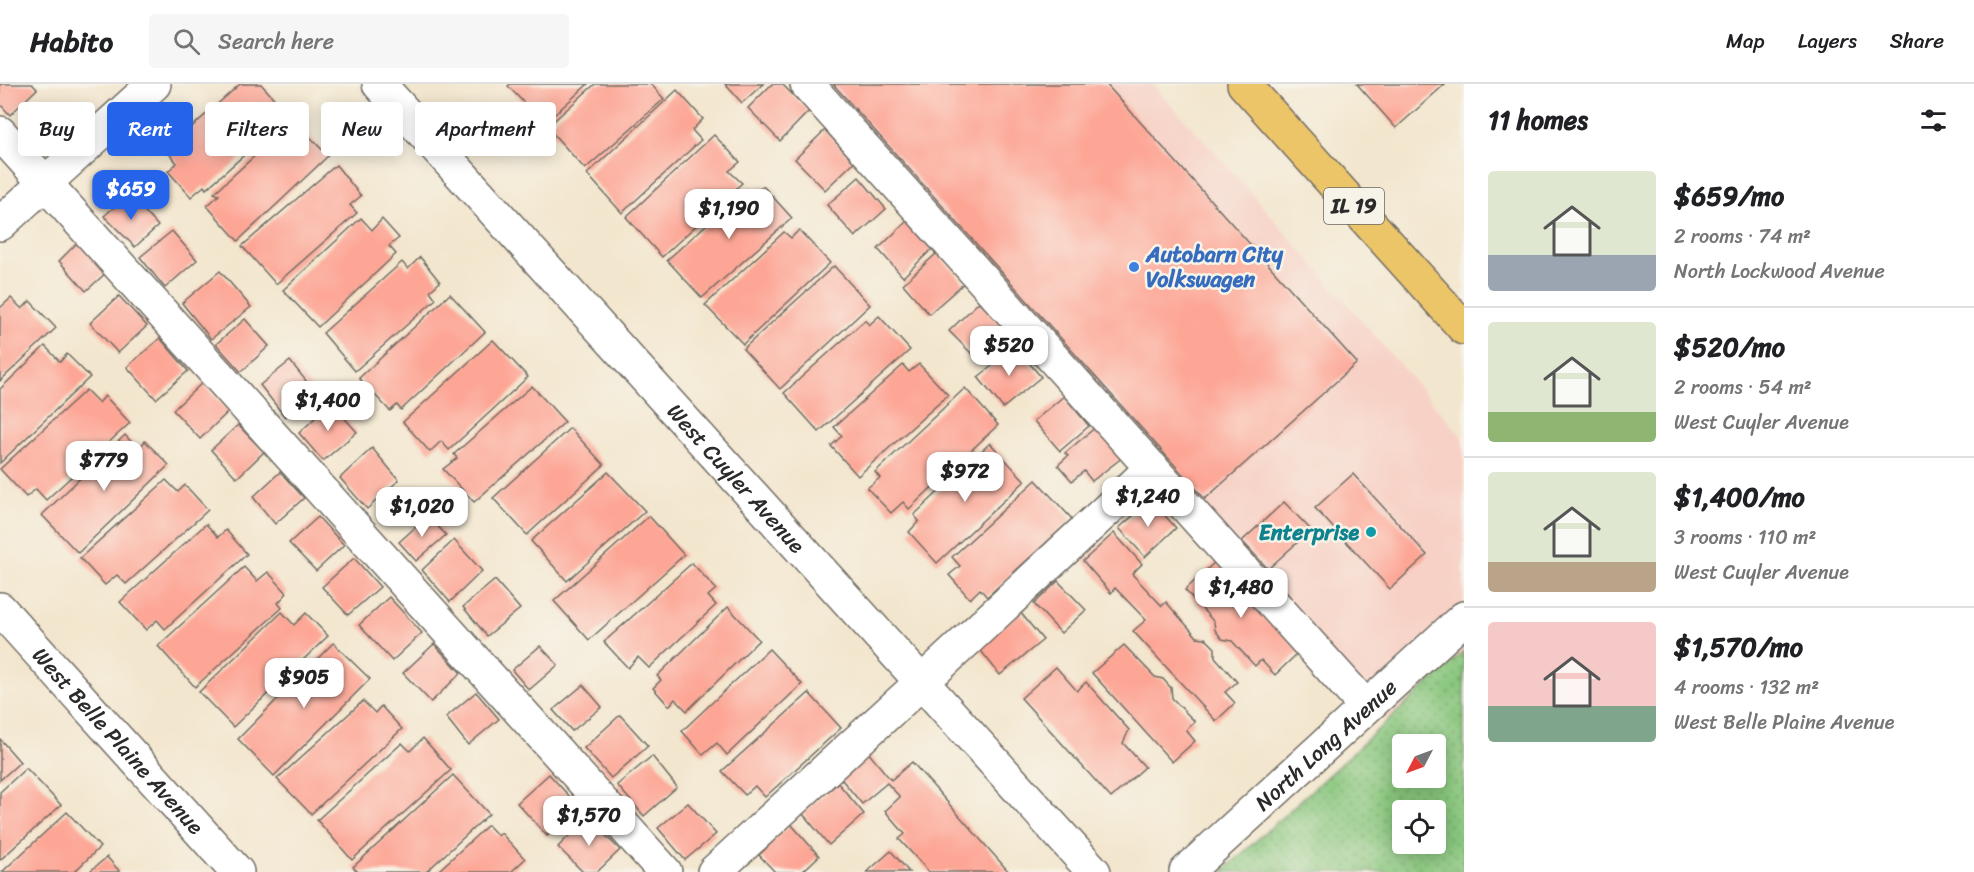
<!DOCTYPE html>
<html lang="en">
<head>
<meta charset="utf-8">
<style>
	:root { --surface:#fff; --page:#f6f6f6; --text:#202124; --muted:#757577; --line:#e0e0e0; --accent:#2563eb }
	body { margin:0; font-family:Sriracha,sans-serif; background:var(--page); color:var(--text); height:100vh; display:flex; flex-direction:column; font-size:22px; white-space:nowrap }
	* { box-sizing:border-box; margin:0 }
	p { font-size:20px; color:var(--muted) }
	.icon { flex:none; width:33px; height:33px; fill:none; stroke:currentColor; stroke-width:2; stroke-linecap:round; stroke-linejoin:round }
	.map { position:relative; flex:1; overflow:hidden }
	.sheet { display:flex; flex-direction:column; background:var(--surface); width:510px }
	.sheet>* { flex:none }
	.top-card { position:absolute; left:18px; top:18px; width:570px; height:54px; display:flex; gap:12px }
	.needle { width:39px; rotate:229deg }
	.controls { position:absolute; left:1392px; top:650px; display:grid; gap:12px }
	.controls a { display:grid; place-items:center; width:54px; height:54px; border-radius:6px; background:var(--surface); box-shadow:0 3px 15px #0003; font-size:30px }
	.price { position:absolute; translate:-50% -51px; padding:0 14px; border-radius:12px; background:#fff; color:#222; font-size:20px; line-height:39px; filter:drop-shadow(0 2px 3px #0008) }
	.price::after { content:''; position:absolute; left:50%; top:36px; width:18px; height:14px; margin-left:-9px; background:inherit; clip-path:polygon(0 0,100% 0,50% 100%) }
	.price.on { background:var(--accent); color:#fff }
	ul { padding:0; list-style:none }
	li { display:flex; align-items:center; gap:18px; height:150px; padding:0 24px }
	li+li { border-top:2px solid var(--line) }
	li span { display:grid; place-items:center; flex:none; width:168px; height:120px; border-radius:6px; color:#555 }
	li>.icon { margin-inline-start:auto }
	span .icon { width:72px; height:72px; fill:#fffc; stroke-width:1 }
	li b { font-size:26px }
	h2 { display:flex; justify-content:space-between; align-items:center; height:72px; padding:0 24px; font-size:26px }
	.pill { padding:0 21px; border-radius:6px; background:var(--surface); box-shadow:0 3px 15px #0003; font-size:21px; line-height:54px }
	.pill.on { background:var(--accent); color:#fff }
	header { display:flex; align-items:center; gap:36px; box-sizing:border-box; height:84px; padding:0 30px; background:var(--surface); border-bottom:2px solid var(--line) }
	header strong { font-size:28px }
	nav { display:flex; gap:33px; margin-inline-start:auto; font-size:21px }
	.search { width:420px; height:54px; background:var(--page); display:flex; align-items:center; gap:15px; box-sizing:border-box; padding:0 21px; border-radius:6px; color:var(--muted); font-size:22px }
	main { display:flex; flex:1; min-height:0 }
	.map>svg:first-child { display:block }
	.built { fill:#f7d1c6 }
	.green { fill:url(#green-dots); stroke:#5a7854; stroke-width:1.5; fill-rule:evenodd }
	.building { fill:#fda695 }
	.lines { fill:none; stroke-linecap:round; stroke-linejoin:round }
	.minor-casing { stroke:#716c64; stroke-width:36 }
	.major-casing { stroke:#716c64; stroke-width:36 }
	.minor { stroke:#fff; stroke-width:33 }
	.major { stroke:#edc569; stroke-width:33 }
	.shop-dot { fill:#3f7fe0; stroke:#f7f3e8; stroke-width:2 }
	.culture-dot { fill:#0f9aa8; stroke:#f7f3e8; stroke-width:2 }
	.labels { text-anchor:middle; stroke-width:5; stroke-linejoin:round; paint-order:stroke }
	.shield { fill:#f7f3e8; stroke:#686764; stroke-width:1.5 }
	.shield-label { font-size:21px; font-weight:bold; fill:#2b2b2b }
	.shop-label { font-size:22px; font-weight:bold; fill:#366cbe; stroke:#f7f3e8; text-anchor:start }
	.street-label { font-size:22px; fill:#2b2b2b; stroke:#f7f3e8 }
	.culture-label { font-size:22px; font-weight:bold; fill:#0d838f; stroke:#f7f3e8; text-anchor:end }
</style>
</head>
<body>
<header>
<strong>Habito</strong>
<div class="search"><svg class="icon" aria-label="search" viewBox="0 0 24 24"><circle cx="10" cy="10" r="6"/><path d="M15 15l6 6"/></svg>Search here</div>
<nav><a>Map</a><a>Layers</a><a>Share</a></nav>
</header>
<main>
<div class="map">
<svg width="1464" height="788" viewBox="0 0 1464 788">
	<defs>
		<pattern id="green-dots" width="8" height="8" patternUnits="userSpaceOnUse" patternTransform="scale(1.5)"><rect width="8" height="8" fill="#88c67d"/><path d="M2 2h.1M6 6h.1" fill="none" stroke="#6fa167" stroke-width="1.8" stroke-linecap="round"/></pattern>
	</defs>
	<rect width="100%" height="100%" fill="#f7f3e8"/>
	<filter id="ink" filterUnits="userSpaceOnUse"><feTurbulence type="fractalNoise" baseFrequency=".0167" numOctaves="2"/><feDisplacementMap in="SourceGraphic" scale="12" xChannelSelector="R" yChannelSelector="G"/><feConvolveMatrix kernelMatrix="1 2 1 2 8 2 1 2 1" color-interpolation-filters="sRGB"/></filter>
	<filter id="wash" filterUnits="userSpaceOnUse"><feTurbulence type="fractalNoise" baseFrequency=".008" numOctaves="4" result="noise"/><feDisplacementMap in="SourceGraphic" scale="24" xChannelSelector="R" yChannelSelector="G"/><feGaussianBlur stdDeviation="1.35" result="paint"/><feColorMatrix in="noise" values="0 0 0 0 0 0 0 0 0 0 0 0 0 0 0 0 0 1.4 0 .05"/><feComposite in="paint" operator="in"/></filter>
	<g filter="url(#wash)">
		<rect width="100%" height="100%" fill="#f3e6ce"/>
		<path class="built" d="M816,0h336l86,94 226,261v212l-76,69z"/>
		<path class="green" d="M1464,567v221h-242zM1402,660h34v33h-34zM1402,726h34v33h-34z"/>
		<g id="blocks">
			<g class="building">
				<path d="M0,0h32l5,5 -27,26 -10,-11z"/>
				<path d="M240,0h21l28,31 -83,74 -2,-3 -13,11 -23,-26 9,-8 -11,-13z"/>
				<path d="M510,0h78l-44,40 -36,-38z"/>
				<path d="M595,0h56l13,15 -79,70 -38,-42z"/>
				<path d="M725,0h38l-21,19z"/>
				<path d="M772,0h10l27,27 -29,30 -32,-33z"/>
				<path d="M833,0h273l251,279 -152,136z"/>
				<path d="M1357,0h88l-49,44z"/>
				<path d="M677,6l26,29 -11,11 9,10 -79,73 -35,-39z"/>
				<path d="M294,36l34,36 -90,85 -31,-35 12,-11 -5,-2z"/>
				<path d="M825,46l29,32 -29,28 -30,-31z"/>
				<path d="M714,51l26,27 -11,9 13,12 -80,74 -36,-40z"/>
				<path d="M336,81l25,31 -11,9 7,8 -81,71 -34,-38z"/>
				<path d="M859,93l27,32 -31,28 -28,-32z"/>
				<path d="M763,102l29,32 -90,80 -35,-38 79,-71 6,7z"/>
				<path d="M129,110l29,32 -23,21 -31,-31z"/>
				<path d="M361,134l11,12 10,-11 17,19 -10,8 7,8 -78,73 -35,-37z"/>
				<path d="M907,137l25,28 -29,28 -25,-28z"/>
				<path d="M799,146l31,33 -87,81 -38,-39 79,-73 7,6z"/>
				<path d="M172,147l25,29 -32,28 -25,-31z"/>
				<path d="M79,157l28,31 -21,19 -27,-30z"/>
				<path d="M937,169l27,30 -35,31 -26,-30z"/>
				<path d="M420,173l20,25 -10,9 6,8 -81,72 -32,-38 79,-71 6,7z"/>
				<path d="M834,182l36,39 -90,84 -37,-40z"/>
				<path d="M220,187l31,36 -40,32 -29,-36z"/>
				<path d="M450,210l35,38 -84,78 -4,-5 -7,6 -31,-33z"/>
				<path d="M119,212l28,30 -29,27 -28,-30z"/>
				<path d="M11,214l11,11 8,-8 26,27 -56,53v-73z"/>
				<path d="M979,218l28,29 -28,30 -30,-30z"/>
				<path d="M879,232l31,34 -91,82 -35,-39 81,-73 4,5z"/>
				<path d="M245,235l24,27 -28,26 -25,-28z"/>
				<path d="M160,254l28,33 -32,28 -29,-32z"/>
				<path d="M493,256l35,37 -79,73 -8,-9 -11,11 -27,-30z"/>
				<path d="M45,262l15,16 7,-8 23,23 -90,86v-74z"/>
				<path d="M1016,263l25,30 -38,31 -25,-31z"/>
				<path d="M290,277l25,31 -30,25 -25,-32z"/>
				<path d="M919,280l29,31 -90,81 -27,-30 11,-10 -8,-9 69,-62 6,7z"/>
				<path d="M202,299l27,28 -29,28 -27,-29z"/>
				<path d="M532,302l33,36 -91,80 -31,-33 14,-11 -3,-4z"/>
				<path d="M965,304l33,37 -89,84 -6,-7 -12,11 -24,-25 13,-10 -5,-6z"/>
				<path d="M86,306l13,13 6,-7 25,27 -84,77 -10,-11 -10,8 -26,-28z"/>
				<path d="M1064,312l25,30 -29,25 -26,-30z"/>
				<path d="M331,319l26,29 -34,29 -24,-28z"/>
				<path d="M238,341l26,27 -27,26 -26,-28z"/>
				<path d="M1097,342l26,31 -31,24 -8,-10 -12,10 -14,-16 10,-9 -3,-3z"/>
				<path d="M570,344l34,37 -77,70 -34,-37z"/>
				<path d="M125,351l13,14 7,-8 24,24 -91,88 -36,-38z"/>
				<path d="M990,359l35,38 -88,82 -28,-31 10,-11 -5,-6z"/>
				<path d="M372,364l27,32 -32,29 -27,-31z"/>
				<path d="M280,388l24,26 -29,26 -22,-27z"/>
				<path d="M608,388l37,39 -78,70 -36,-40z"/>
				<path d="M1353,390l74,81 -37,34 -75,-81z"/>
				<path d="M166,396l12,12 7,-7 23,25 -82,74 -9,-9 -12,10 -25,-27z"/>
				<path d="M1036,396l36,39 -85,78 -7,-8 -10,10 -21,-24 11,-9 -8,-9z"/>
				<path d="M1151,416l25,28 -31,29 -26,-29z"/>
				<path d="M1284,418l27,28 -43,39 -26,-28z"/>
				<path d="M428,432l18,19 -30,26 -17,-19z"/>
				<path d="M649,432l35,39 -95,85 -35,-39z"/>
				<path d="M318,433l26,28 -28,26 -27,-28z"/>
				<path d="M206,440l12,13 8,-7 21,24 -82,75 -8,-9 -11,10 -26,-28z"/>
				<path d="M1114,449l28,31 -10,10 30,32 4,-4 31,35 8,1 10,10v9l22,25 -12,10 10,11 -19,18 -83,-90 13,-11 -31,-32 -4,5 -28,-32z"/>
				<path d="M454,456l28,31 -32,31 -28,-32z"/>
				<path d="M354,474l26,29 -32,28 -26,-28z"/>
				<path d="M1217,476l83,91 -25,24 -14,-15 -6,6 -23,-25 -10,-2 -7,-9 -1,-8 -29,-32z"/>
				<path d="M692,479l24,26 -8,7 8,9 -67,63 -11,-11 -10,11 -24,-26z"/>
				<path d="M244,483l13,14 11,-9 19,21 -9,10 4,5 -87,79 -37,-41z"/>
				<path d="M495,496l25,29 -33,27 -24,-29z"/>
				<path d="M1058,497l28,29 -25,23 -27,-29z"/>
				<path d="M389,513l33,36 -30,28 -33,-36z"/>
				<path d="M728,523l31,33 -72,71 -12,-12 -6,7 -16,-18 8,-8 -4,-4z"/>
				<path d="M282,528l12,13 12,-12 22,23 -95,91 -34,-35z"/>
				<path d="M1020,528l23,28 -43,35 -22,-28z"/>
				<path d="M333,559l37,36 -96,97 -36,-37z"/>
				<path d="M434,560l27,29 -30,29 -28,-29z"/>
				<path d="M1124,561l31,32 8,2 8,9 1,10 23,24 -9,8 9,11 -23,21 -80,-89z"/>
				<path d="M540,562l18,19 -29,25 -17,-20z"/>
				<path d="M769,565l33,35 -75,71 -10,-12 -14,12 -21,-24z"/>
				<path d="M1056,583l21,24 9,-9 43,48 -6,13 22,24 -34,31 -90,-100z"/>
				<path d="M583,601l19,22 -30,24 -19,-21z"/>
				<path d="M476,608l23,27 -31,26 -22,-28z"/>
				<path d="M809,609l32,35 -76,69 -10,-11 -10,9 -23,-24z"/>
				<path d="M363,617l12,12 6,-7 21,23 -91,85 -34,-35z"/>
				<path d="M620,631l28,31 -37,32 -27,-30z"/>
				<path d="M423,654l28,32 -99,90 -35,-40 85,-77 8,8z"/>
				<path d="M0,655l20,23 -20,18z"/>
				<path d="M867,667l24,29 21,-18 97,110h-80l-30,-33 6,-5 -20,-23 15,-14 -13,-14 -25,21 -24,-29z"/>
				<path d="M652,672l25,31 -33,29 -27,-31z"/>
				<path d="M26,684l35,37 -61,55v-68z"/>
				<path d="M549,690l30,33 -32,29 -30,-33z"/>
				<path d="M453,691l36,39 -63,58h-68l-5,-5z"/>
				<path d="M838,699l26,31 -35,31 -27,-32z"/>
				<path d="M688,719l28,31 -31,26 -27,-32z"/>
				<path d="M67,728l33,35 -26,25h-72z"/>
				<path d="M587,733l33,33 -23,22h-14l-25,-25z"/>
				<path d="M791,740l28,32 -17,16h-27l-16,-17z"/>
				<path d="M488,741l10,11 3,-3 24,26 -14,13h-74z"/>
				<path d="M891,767l18,21h-42z"/>
				<path d="M107,773l13,15h-31z"/>
			</g>
		</g>
	</g>
	<g filter="url(#ink)">
		<use href="#blocks" fill-opacity="0" stroke="#716c64" stroke-width="1.5"/>
		<g class="lines">
			<defs>
				<g id="minor">
					<path id="s1" d="M379,0l715,788"/>
					<path d="M807,0l559,623"/>
					<path d="M0,49l665,739"/>
					<path d="M0,140l154,-140"/>
					<path id="s2" d="M0,525l237,263"/>
					<path d="M714,788l208,-190 230,-214"/>
					<path id="s3" d="M1186,788l278,-254"/>
				</g>
				<path id="major" d="M1244,0l220,244"/>
			</defs>
			<use href="#minor" class="minor-casing"/>
			<use href="#major" class="major-casing"/>
			<use href="#minor" class="minor"/>
			<use href="#major" class="major"/>
		</g>
	</g>
	<circle class="shop-dot" cx="1134" cy="183" r="6"/>
	<circle class="culture-dot" cx="1371" cy="448" r="6"/>
	<g class="labels">
		<rect class="shield" x="1324" y="104" width="60" height="36" rx="4.5"/>
		<g class="shield-label">
			<text x="1354" y="129">IL 19</text>
		</g>
		<g class="shop-label">
			<text x="1146" y="178">Autobarn City<tspan x="1146" dy="25">Volkswagen</tspan></text>
		</g>
		<g class="street-label">
			<text dy="8" stroke="none"><textPath href="#s1" startOffset="532">West Cuyler Avenue</textPath></text>
			<text dy="8" stroke="none"><textPath href="#s2" startOffset="177">West Belle Plaine Avenue</textPath></text>
			<text dy="8" stroke="none"><textPath href="#s3" startOffset="189">North Long Avenue</textPath></text>
		</g>
		<g class="culture-label">
			<text x="1359" y="456">Enterprise</text>
		</g>
	</g>
</svg>
<div class="controls">
<a><svg class="needle" viewBox="-14 -14 28 28"><path d="M0-13l5 13h-10z" fill="#e53935"/><path d="M0 13l5-13h-10z" fill="#757577"/></svg></a>
<a><svg class="icon" aria-label="locate" viewBox="0 0 24 24"><circle cx="12" cy="12" r="6"/><path d="M12 2v4M12 18v4M2 12h4M18 12h4"/></svg></a>
</div>
<b class="price on" style="left:131px;top:137px">$659</b>
<b class="price" style="left:729px;top:156px">$1,190</b>
<b class="price" style="left:1009px;top:293px">$520</b>
<b class="price" style="left:328px;top:348px">$1,400</b>
<b class="price" style="left:104px;top:408px">$779</b>
<b class="price" style="left:965px;top:419px">$972</b>
<b class="price" style="left:1148px;top:444px">$1,240</b>
<b class="price" style="left:422px;top:454px">$1,020</b>
<b class="price" style="left:1241px;top:535px">$1,480</b>
<b class="price" style="left:304px;top:625px">$905</b>
<b class="price" style="left:589px;top:763px">$1,570</b>
<div class="top-card">
<a class="pill">Buy</a>
<a class="pill on">Rent</a>
<a class="pill">Filters</a>
<a class="pill">New</a>
<a class="pill">Apartment</a>
</div>
</div>
<section class="sheet">
<h2>11 homes<svg class="icon" aria-label="filters" viewBox="0 0 24 24"><path d="M4 7h16M4 17h16"/><circle cx="9" cy="7" r="2"/><circle cx="15" cy="17" r="2"/></svg></h2>
<ul>
<li><span style="background:linear-gradient(#dfe7d0 70%,#9aa5b1 0)"><svg class="icon" aria-label="home" viewBox="0 0 24 24"><path d="M3 11l9-7 9 7M6 9v11h12V9"/></svg></span><div><b>$659/mo</b><p>2 rooms · 74 m²</p><p>North Lockwood Avenue</p></div></li>
<li><span style="background:linear-gradient(#dfe7d0 75%,#8fb573 0)"><svg class="icon" aria-label="home" viewBox="0 0 24 24"><path d="M3 11l9-7 9 7M6 9v11h12V9"/></svg></span><div><b>$520/mo</b><p>2 rooms · 54 m²</p><p>West Cuyler Avenue</p></div></li>
<li><span style="background:linear-gradient(#dfe7d0 75%,#b9a48a 0)"><svg class="icon" aria-label="home" viewBox="0 0 24 24"><path d="M3 11l9-7 9 7M6 9v11h12V9"/></svg></span><div><b>$1,400/mo</b><p>3 rooms · 110 m²</p><p>West Cuyler Avenue</p></div></li>
<li><span style="background:linear-gradient(#f6c9c9 70%,#7fa58c 0)"><svg class="icon" aria-label="home" viewBox="0 0 24 24"><path d="M3 11l9-7 9 7M6 9v11h12V9"/></svg></span><div><b>$1,570/mo</b><p>4 rooms · 132 m²</p><p>West Belle Plaine Avenue</p></div></li>
</ul>
</section>
</main>
</body>
</html>
